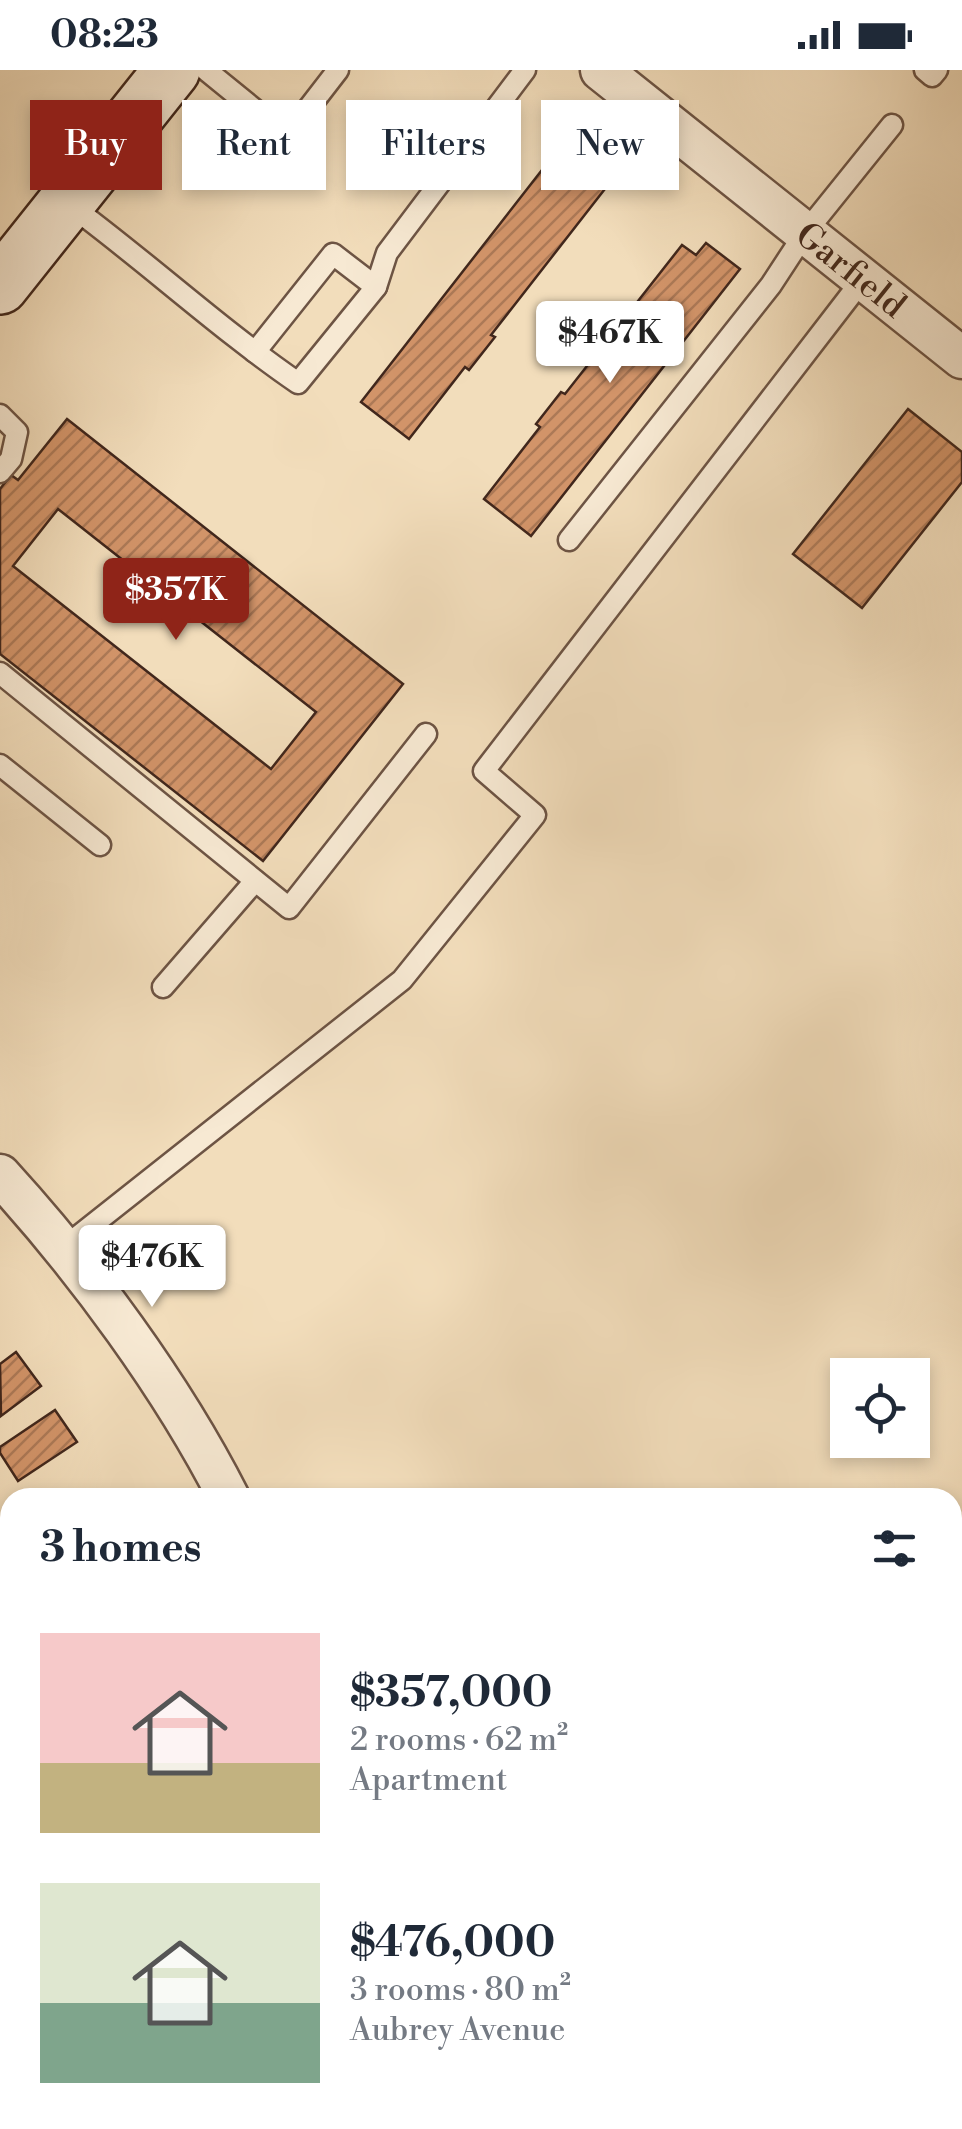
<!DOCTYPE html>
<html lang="en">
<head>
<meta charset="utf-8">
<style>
	:root { --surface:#fff; --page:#f2f2f3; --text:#1f2937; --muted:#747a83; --accent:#8f2418 }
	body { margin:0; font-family:"Libre Bodoni",serif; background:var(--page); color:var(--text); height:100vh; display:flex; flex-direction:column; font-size:38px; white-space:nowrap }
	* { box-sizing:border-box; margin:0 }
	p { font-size:32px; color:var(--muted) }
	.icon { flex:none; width:55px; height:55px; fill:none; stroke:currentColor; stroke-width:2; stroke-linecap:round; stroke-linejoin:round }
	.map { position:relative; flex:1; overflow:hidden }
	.drawer { position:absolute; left:0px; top:1418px; width:962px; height:642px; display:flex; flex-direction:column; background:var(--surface); border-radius:30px 30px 0 0; box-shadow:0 5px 15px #0003 }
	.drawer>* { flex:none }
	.top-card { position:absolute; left:30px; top:30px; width:902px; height:90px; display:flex; gap:20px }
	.fabs { position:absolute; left:830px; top:1288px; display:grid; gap:20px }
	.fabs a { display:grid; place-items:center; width:100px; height:100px; border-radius:0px; background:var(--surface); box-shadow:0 5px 15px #0003; font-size:50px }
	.price { position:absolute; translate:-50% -85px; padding:0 22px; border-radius:10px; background:#fff; color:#222; font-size:32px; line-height:65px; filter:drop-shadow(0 2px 5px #0008) }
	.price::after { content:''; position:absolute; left:50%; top:60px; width:30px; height:22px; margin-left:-15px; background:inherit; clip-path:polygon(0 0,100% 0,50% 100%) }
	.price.on { background:var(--accent); color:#fff }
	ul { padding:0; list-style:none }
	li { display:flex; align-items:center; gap:30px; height:250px; padding:0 40px }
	li span { display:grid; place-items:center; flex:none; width:280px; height:200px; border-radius:0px; color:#555 }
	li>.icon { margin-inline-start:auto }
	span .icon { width:120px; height:120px; fill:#fffc; stroke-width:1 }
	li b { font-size:42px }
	h2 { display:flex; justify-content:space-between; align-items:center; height:120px; padding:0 40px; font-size:42px }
	.pill { padding:0 35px; border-radius:0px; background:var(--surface); box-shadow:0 5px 15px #0003; font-size:35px; line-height:90px }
	.pill.on { background:var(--accent); color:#fff }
	.status { display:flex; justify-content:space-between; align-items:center; height:70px; padding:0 50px; background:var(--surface); direction:ltr }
	.status svg { height:28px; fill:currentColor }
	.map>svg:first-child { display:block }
	.building { fill:url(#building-hatch); stroke:#41271c; stroke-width:2.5; fill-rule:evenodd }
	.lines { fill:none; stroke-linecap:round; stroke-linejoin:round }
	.lane-casing { stroke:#6d5444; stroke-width:25 }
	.street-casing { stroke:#6d5444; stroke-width:45 }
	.secondary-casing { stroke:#41271c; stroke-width:60 }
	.lane { stroke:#f7e9d3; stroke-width:20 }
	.street { stroke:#f7e9d3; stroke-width:40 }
	.secondary { stroke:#f7e9d3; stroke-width:55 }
	.labels { text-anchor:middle; stroke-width:9; stroke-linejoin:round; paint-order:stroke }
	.street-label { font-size:35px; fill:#41271c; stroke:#f7e9d3 }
</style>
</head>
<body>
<div class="status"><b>08:23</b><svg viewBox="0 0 49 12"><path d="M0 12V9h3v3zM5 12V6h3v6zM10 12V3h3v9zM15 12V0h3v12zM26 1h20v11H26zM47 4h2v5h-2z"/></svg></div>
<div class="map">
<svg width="962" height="2059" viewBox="0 0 962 2059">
	<defs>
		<pattern id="building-hatch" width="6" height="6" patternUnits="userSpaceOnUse" patternTransform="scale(2.5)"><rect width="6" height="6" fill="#d29469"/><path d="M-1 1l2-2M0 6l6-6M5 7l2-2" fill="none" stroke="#ac7956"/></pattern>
	</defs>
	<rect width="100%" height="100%" fill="#f2ddbb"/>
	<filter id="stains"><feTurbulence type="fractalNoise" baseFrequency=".002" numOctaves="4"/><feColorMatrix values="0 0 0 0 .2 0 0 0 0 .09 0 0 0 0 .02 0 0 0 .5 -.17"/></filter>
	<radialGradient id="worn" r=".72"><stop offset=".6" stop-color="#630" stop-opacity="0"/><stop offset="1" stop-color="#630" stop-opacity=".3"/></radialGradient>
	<g class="building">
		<path d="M570,64l34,27 -10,13 14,11 -117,150 4,2 -26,33 -4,-3 -56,72 -48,-37z"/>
		<path d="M706,173l34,26 -209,267 -47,-37 56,-72 -4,-3 25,-32 4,2 117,-149 14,10z"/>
		<path d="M908,339l54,43v30l-100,126 -69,-54z"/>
		<path d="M67,349l336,265 -140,177 -263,-207v-165l11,-14 7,5zM58,439l258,203 -45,57 -258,-203z"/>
		<path d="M16,1282l25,34 -40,30 -1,-52z"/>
		<path d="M55,1340l22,32 -59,39 -18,-28v-6z"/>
		<path d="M0,1782l10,23 -10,5z"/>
		<path d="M10,1940v39l-10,3v-39z"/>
		<path d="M10,1996v43l-4,1 -6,-18v-22z"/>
		<path d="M7,2049l61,1 2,9h-60z"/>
	</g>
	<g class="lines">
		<defs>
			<g id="lane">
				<path d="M206,0l81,66 51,-66"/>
				<path d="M925,0l7,6 5,-6"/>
				<path d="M67,133c79,58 151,125 231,180l78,-96 11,-34 138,-183"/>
				<path d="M255,282l78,-98 43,33"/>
				<path d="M0,345l17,17 -6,27 -11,13"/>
				<path d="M569,470l202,-255 34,-52 87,-108"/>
				<path d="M0,603l289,235 137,-174"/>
				<path d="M0,695l100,80"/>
				<path d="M163,917l92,-106"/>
				<path d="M62,1179l340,-269 133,-165 -51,-44 379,-492"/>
			</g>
			<g id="street">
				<path id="s1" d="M601,0l361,288"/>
				<path d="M0,1105c85,93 172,211 229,323"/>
				<path d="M952,1696h10"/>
				<path d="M0,1874l10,-3"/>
				<path d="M425,2050l1,9"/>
				<path d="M922,2050l1,9"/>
			</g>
			<path id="secondary" d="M0,216l172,-216"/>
		</defs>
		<use href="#lane" class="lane-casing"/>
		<use href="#street" class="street-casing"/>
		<use href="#secondary" class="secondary-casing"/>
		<use href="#lane" class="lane"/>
		<use href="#street" class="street"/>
		<use href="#secondary" class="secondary"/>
	</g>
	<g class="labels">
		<g class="street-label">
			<text dy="12" stroke="none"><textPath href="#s1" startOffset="320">Garfield</textPath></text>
		</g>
	</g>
	<rect width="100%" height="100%" filter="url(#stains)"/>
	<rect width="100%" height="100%" fill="url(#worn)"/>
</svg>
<div class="fabs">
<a><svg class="icon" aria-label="locate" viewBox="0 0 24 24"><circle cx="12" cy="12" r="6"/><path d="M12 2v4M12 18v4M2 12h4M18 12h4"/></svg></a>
</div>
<b class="price" style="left:610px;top:316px">$467K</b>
<b class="price on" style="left:176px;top:573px">$357K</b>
<b class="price" style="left:152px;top:1240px">$476K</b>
<div class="top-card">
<a class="pill on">Buy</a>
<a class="pill">Rent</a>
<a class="pill">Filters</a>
<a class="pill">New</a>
</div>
<section class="drawer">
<h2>3 homes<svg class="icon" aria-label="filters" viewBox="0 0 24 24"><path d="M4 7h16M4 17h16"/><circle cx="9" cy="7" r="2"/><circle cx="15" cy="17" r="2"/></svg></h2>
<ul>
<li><span style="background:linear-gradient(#f6c9c9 65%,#c2b280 0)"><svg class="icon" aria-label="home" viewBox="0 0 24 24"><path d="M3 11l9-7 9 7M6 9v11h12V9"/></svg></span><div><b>$357,000</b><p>2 rooms · 62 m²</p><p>Apartment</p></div></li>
<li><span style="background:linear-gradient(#dfe7d0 60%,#7fa58c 0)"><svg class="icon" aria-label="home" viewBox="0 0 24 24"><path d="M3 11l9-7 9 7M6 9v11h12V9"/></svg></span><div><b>$476,000</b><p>3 rooms · 80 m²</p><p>Aubrey Avenue</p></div></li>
</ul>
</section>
</div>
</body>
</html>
